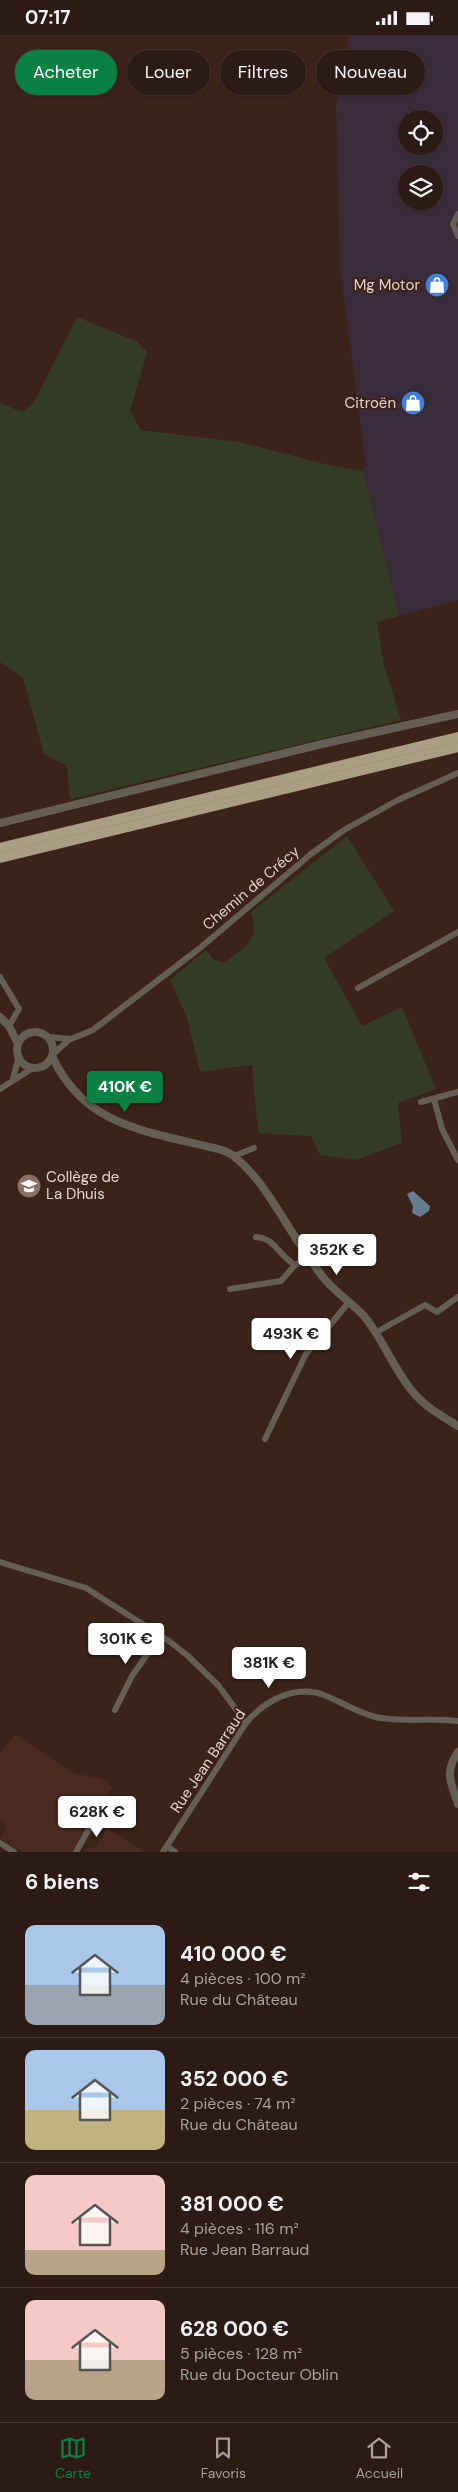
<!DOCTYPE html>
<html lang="fr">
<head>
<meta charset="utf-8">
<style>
	:root { --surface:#2c1a14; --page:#382722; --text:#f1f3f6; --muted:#a6a1a0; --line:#483834; --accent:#0b8043 }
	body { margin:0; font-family:"DM Sans",sans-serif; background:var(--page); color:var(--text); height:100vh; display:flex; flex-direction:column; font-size:19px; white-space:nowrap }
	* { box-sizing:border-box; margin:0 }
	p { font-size:16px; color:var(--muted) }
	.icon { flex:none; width:28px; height:28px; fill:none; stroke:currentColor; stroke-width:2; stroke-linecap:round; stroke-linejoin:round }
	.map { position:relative; height:1817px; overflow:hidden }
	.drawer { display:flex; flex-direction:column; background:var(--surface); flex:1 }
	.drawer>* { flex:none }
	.top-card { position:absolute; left:15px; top:15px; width:429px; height:45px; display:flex; gap:10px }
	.controls { position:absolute; left:398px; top:75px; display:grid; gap:10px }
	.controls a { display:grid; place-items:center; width:45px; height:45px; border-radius:50%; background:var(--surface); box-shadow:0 1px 4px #0004,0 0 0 1px var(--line); font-size:25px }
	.price { position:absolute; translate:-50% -42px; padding:0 11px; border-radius:5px; background:#fff; color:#222; font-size:16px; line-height:32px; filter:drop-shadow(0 1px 2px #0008) }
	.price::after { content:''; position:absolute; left:50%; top:30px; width:15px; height:11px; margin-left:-8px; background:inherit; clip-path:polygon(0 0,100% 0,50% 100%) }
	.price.selected { background:var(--accent); color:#fff }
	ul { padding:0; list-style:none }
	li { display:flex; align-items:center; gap:15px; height:125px; padding:0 25px }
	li+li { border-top:1px solid var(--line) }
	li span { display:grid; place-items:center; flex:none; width:140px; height:100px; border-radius:10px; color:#555 }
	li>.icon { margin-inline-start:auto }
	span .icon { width:60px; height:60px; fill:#fffc; stroke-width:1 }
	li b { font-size:21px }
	h2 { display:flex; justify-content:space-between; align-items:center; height:60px; padding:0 25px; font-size:21px }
	.chip { padding:0 18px; border-radius:22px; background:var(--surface); box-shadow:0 1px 4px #0004,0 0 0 1px var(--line); font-size:18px; line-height:45px }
	.chip.selected { background:var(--accent); color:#fff }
	.status { display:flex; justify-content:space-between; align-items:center; height:35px; padding:0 25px; background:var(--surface); direction:ltr }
	.status svg { height:14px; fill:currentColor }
	.tabs { display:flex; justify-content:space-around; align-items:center; height:70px; border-top:1px solid var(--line); background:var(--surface); font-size:14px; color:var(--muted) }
	.tabs a { display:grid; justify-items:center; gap:2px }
	.tabs .selected { color:var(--accent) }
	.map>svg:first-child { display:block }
	.commercial { fill:#382c3b; fill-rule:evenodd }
	.built { fill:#492a1f }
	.green { fill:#343c25 }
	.water { fill:#667c91 }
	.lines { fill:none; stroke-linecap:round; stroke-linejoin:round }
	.minor { stroke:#645f54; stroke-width:6 }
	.tertiary { stroke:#645f54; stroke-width:8 }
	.trunk { stroke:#a99e84; stroke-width:10 }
	.labels { text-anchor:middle; stroke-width:4; stroke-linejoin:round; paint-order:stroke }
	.poi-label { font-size:15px; fill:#e2d2cc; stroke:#3b231a; text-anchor:end }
	.street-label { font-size:15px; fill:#e2d2cc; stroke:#3b231a }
</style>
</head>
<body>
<div class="status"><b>07:17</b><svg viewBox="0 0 49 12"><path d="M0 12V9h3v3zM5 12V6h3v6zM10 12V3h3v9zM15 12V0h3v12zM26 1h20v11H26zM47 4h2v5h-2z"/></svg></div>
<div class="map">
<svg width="458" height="1817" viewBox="0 0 458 1817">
	<rect width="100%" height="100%" fill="#3b231a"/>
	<path class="commercial" d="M349,0h109v565l-59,16 -36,-145v-4l3,-1 -26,-198 -4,-162zM406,84h28v27h-28zM406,139h28v27h-28z"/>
	<g class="built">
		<path d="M16,1699l60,40 25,4 11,9 -12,21 -6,-3 -14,24 4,3 -12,20h-50l-22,-13 6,-13 -6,-6v-67z"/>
		<path d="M107,1794l39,23h-61l3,-5 7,1z"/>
	</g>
	<g class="green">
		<path d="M77,282l59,24 11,11 -17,59 11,19 98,12 90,23 34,6 36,145 -22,6 7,43 17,55 -331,79 -3,-33 -23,-12 -21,-76 -23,-16v-259l22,9 12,-10z"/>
		<path d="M347,801l47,75 -70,47 38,68 40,-19 34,82 -38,14 4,40 -46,17 -36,-5 -9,-19 -53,-3 -6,-68 -52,7 -13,-54 -17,-38 36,-30 7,9 10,4c22,-15 37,-22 28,-51z"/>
	</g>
	<path class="water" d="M413,1156l17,15 -1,5 -9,6 -8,-4 1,-7 -6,-12z"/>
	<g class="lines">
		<g class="minor">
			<path d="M458,179l-5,10 5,12"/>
			<path d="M0,942l19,32 -10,17"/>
			<path d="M358,953l100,-56"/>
			<path d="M48,1002l23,2 22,-9 107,-82 111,-94 33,-24 54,-30 60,-27"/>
			<path d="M53,1019l17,-15"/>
			<path d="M13,1044l6,-23"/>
			<path d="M0,1054l33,-21"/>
			<path d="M434,1064l8,30 16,31"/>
			<path d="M421,1067l37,-10"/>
			<path d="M234,1121l20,-8"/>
			<path d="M256,1202c19,1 23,19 39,28l14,-8"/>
			<path d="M230,1254l51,-8 14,-16"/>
			<path d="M375,1298l50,-28 12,7 21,-15"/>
			<path d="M265,1404l41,-85 43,-52"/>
			<path d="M0,1527l86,26 83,53 19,15 30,29 28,38"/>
			<path d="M115,1675l17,-34 28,-40"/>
			<path d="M0,1808l14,9"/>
			<path d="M167,1811l8,6"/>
			<path d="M76,1817l22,-39"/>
			<path d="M163,1817l83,-129c18,-22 49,-39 78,-28 18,7 37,20 57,23 25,4 52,0 77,3"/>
		</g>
		<g class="tertiary">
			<path d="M0,788l322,-79 136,-30"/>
			<path d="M0,982l9,9 9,18"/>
			<circle cx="35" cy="1015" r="18"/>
			<path d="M52,1021c29,63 80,73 141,87 14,4 32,5 43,15 28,23 45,59 65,88 9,13 18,28 29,39 11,11 24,20 34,31 19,23 30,54 49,76 12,15 29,24 45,34"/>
			<path d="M458,1717c-14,21 -7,30 0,52"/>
		</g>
		<g class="trunk">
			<path d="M0,813l458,-111"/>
			<path d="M0,823l458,-111"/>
		</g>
	</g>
	<defs>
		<symbol id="shop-disc" viewBox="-11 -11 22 22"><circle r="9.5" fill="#3f7fe0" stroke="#3b231a"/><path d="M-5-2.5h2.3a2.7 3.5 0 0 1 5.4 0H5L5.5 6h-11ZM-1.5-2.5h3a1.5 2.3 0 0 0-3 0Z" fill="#fff"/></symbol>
		<symbol id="school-disc" viewBox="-11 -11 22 22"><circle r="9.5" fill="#8d6e63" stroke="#3b231a"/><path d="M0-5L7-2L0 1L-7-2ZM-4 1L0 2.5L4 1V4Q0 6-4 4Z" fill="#fff"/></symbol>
	</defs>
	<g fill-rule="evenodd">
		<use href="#shop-disc" x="423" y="236" width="28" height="28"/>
		<use href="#shop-disc" x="399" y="354" width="28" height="28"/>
		<use href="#school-disc" x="15" y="1137" width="28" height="28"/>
	</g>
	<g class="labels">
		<g class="poi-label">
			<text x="420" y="255">Mg Motor</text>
			<text x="396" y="373">Citroën</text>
			<text x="46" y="1147" text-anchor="start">Collège de<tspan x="46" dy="17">La Dhuis</tspan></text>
		</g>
		<g class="street-label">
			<text transform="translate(251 853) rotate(-40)" y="5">Chemin de Crécy</text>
			<text transform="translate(208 1726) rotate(-56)" y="5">Rue Jean Barraud</text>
		</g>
	</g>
</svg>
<div class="controls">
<a><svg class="icon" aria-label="locate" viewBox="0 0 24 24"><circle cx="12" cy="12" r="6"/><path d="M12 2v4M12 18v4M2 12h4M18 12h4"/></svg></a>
<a><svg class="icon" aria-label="layers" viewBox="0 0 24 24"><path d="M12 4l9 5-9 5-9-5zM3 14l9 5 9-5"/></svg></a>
</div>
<b class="price selected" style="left:125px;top:1078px">410K €</b>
<b class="price" style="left:337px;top:1241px">352K €</b>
<b class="price" style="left:291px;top:1325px">493K €</b>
<b class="price" style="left:126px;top:1630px">301K €</b>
<b class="price" style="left:269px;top:1654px">381K €</b>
<b class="price" style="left:97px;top:1803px">628K €</b>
<div class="top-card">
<a class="chip selected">Acheter</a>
<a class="chip">Louer</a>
<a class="chip">Filtres</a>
<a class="chip">Nouveau</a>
</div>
</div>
<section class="drawer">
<h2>6 biens<svg class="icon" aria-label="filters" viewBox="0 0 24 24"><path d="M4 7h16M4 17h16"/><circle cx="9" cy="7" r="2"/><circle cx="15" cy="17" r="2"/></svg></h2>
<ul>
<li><span style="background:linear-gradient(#a9c7e8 60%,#9aa5b1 0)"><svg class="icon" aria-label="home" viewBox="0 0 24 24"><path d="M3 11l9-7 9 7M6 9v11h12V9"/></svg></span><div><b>410 000 €</b><p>4 pièces · 100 m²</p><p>Rue du Château</p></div></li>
<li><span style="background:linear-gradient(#a9c7e8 60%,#c2b280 0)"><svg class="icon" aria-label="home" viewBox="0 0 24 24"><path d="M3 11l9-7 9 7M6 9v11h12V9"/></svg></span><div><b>352 000 €</b><p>2 pièces · 74 m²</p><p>Rue du Château</p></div></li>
<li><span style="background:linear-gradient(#f6c9c9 75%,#b9a48a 0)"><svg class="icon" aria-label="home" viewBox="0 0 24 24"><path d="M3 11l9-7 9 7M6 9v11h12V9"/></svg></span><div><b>381 000 €</b><p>4 pièces · 116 m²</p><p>Rue Jean Barraud</p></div></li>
<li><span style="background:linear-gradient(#f6c9c9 60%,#b9a48a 0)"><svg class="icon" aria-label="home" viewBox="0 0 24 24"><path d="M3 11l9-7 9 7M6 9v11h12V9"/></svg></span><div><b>628 000 €</b><p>5 pièces · 128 m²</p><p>Rue du Docteur Oblin</p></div></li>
</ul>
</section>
<nav class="tabs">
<a class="selected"><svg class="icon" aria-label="map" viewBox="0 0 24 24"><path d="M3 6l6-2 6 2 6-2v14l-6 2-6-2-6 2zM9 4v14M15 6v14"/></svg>Carte</a>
<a><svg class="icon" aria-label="saved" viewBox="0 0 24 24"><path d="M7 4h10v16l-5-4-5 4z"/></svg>Favoris</a>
<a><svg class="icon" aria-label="home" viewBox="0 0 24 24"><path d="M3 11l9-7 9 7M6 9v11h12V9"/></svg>Accueil</a>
</nav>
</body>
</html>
